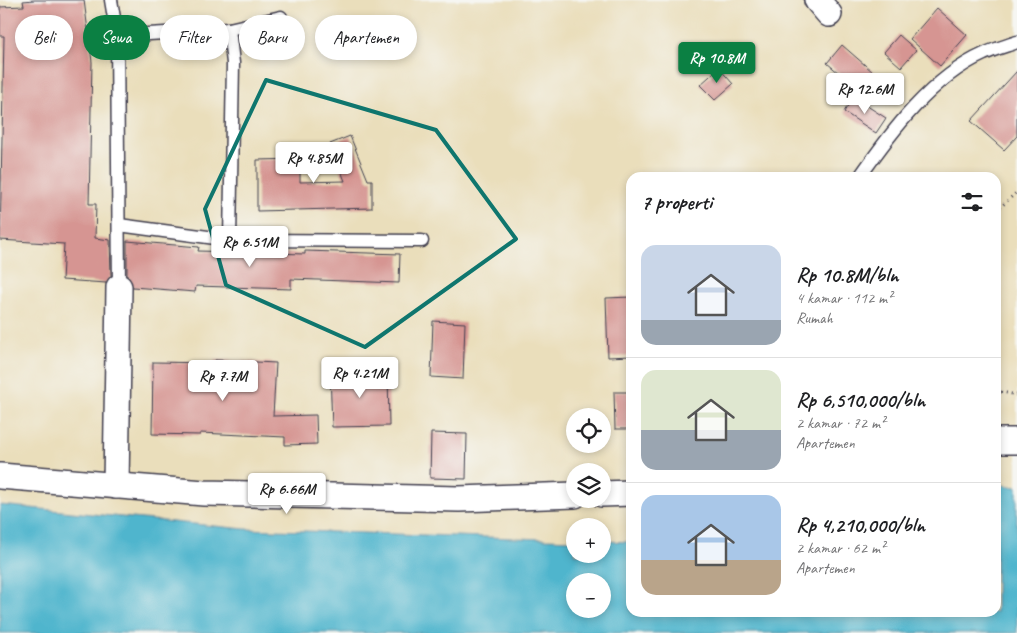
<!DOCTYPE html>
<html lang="id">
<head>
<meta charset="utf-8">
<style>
	:root { --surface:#fff; --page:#f2f2f2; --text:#202124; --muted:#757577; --line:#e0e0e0; --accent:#0b8043 }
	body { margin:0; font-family:Caveat,sans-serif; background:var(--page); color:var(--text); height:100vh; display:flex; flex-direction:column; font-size:19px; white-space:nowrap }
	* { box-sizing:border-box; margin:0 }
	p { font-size:16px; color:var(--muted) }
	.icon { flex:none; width:28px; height:28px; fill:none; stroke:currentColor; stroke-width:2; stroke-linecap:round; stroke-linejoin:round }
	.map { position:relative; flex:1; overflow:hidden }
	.side { position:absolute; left:626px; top:172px; width:375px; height:445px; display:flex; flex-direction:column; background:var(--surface); border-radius:15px; box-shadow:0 2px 8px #0003 }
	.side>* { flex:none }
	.banner { position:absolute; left:15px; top:15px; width:475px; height:45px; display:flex; gap:10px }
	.controls { position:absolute; left:566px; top:408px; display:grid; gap:10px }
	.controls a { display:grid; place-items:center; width:45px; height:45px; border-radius:50%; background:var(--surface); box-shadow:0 2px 8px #0003; font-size:25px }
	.price { position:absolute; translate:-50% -42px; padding:0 11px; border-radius:5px; background:#fff; color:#222; font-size:16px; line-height:32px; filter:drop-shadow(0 1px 2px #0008) }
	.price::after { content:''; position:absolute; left:50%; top:30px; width:15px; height:11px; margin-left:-8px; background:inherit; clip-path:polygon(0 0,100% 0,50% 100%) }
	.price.current { background:var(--accent); color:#fff }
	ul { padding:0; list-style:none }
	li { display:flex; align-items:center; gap:15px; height:125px; padding:0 15px }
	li+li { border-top:1px solid var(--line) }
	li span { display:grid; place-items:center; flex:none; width:140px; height:100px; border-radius:15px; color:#555 }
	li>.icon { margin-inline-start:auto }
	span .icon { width:60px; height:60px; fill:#fffc; stroke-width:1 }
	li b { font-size:21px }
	h2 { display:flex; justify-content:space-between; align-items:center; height:60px; padding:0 15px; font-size:21px }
	.chip { padding:0 18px; border-radius:22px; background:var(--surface); box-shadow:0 2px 8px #0003; font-size:18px; line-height:45px }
	.chip.current { background:var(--accent); color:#fff }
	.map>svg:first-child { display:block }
	.water { fill:#4fb5cd; stroke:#386c84; fill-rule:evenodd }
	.building { fill:#d69592 }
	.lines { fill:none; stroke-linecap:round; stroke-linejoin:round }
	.service-casing { stroke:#403e4e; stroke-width:15 }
	.minor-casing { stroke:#403e4e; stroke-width:28 }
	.path { stroke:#403e4e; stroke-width:3; stroke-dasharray:1 4; stroke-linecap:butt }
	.service { stroke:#fff; stroke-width:12 }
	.minor { stroke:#fff; stroke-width:25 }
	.marked { fill:none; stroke:#0f766e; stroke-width:4; stroke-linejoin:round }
</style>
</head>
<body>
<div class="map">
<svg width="1017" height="633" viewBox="0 0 1017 633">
	<rect width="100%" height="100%" fill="#f6f6f2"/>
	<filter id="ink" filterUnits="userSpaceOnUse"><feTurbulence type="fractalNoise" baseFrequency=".02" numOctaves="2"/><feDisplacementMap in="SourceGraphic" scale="10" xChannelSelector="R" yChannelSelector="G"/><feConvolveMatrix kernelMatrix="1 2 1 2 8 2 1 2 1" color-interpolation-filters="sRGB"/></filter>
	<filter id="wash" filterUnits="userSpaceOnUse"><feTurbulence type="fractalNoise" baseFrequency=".0096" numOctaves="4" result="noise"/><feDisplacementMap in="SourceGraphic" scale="20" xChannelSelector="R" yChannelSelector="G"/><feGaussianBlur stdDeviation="1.12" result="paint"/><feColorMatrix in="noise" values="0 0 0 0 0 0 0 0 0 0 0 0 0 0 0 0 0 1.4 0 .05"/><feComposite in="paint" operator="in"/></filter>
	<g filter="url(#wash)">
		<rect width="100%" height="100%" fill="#eadebb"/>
		<path class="water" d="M996,484l21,3v146h-1017v-128l245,24 330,11v14h27l1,-13 28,1v70h365zM575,581h27v28h-27z"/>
		<g id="blocks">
			<g class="building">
				<path d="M34,0h50l8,62 -3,142h7l-1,34 15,2 1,36 -5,7 -44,-3 2,-36 -64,-4 4,-204h-4v-29l24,-1 -1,-5z"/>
				<path d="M937,8l30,27 -27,31 -30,-27z"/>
				<path d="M899,35l17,15 -15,17 -17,-15z"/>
				<path d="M842,45l31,27 -14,18 -32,-27z"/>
				<path d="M719,68l14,16 -18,16 -15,-15z"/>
				<path d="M1017,71v65l-13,14 -33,-29z"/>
				<path d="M853,97l33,21 -10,15 -32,-21z"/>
				<path d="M350,136l18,44h4v28l-115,3v-51l43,-1v23l45,-1 -15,-37z"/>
				<path d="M127,241l72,6 -1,4 107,3v-3l95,3 -1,29 -108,-4v10l-95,-3 -1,6 -62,-5 -6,-12z"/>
				<path d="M631,297v59l-23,1 -2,-59z"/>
				<path d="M433,321l32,2 -2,56 -32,-2z"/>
				<path d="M215,360l61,3 -3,53 43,-1 1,29 -32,1v-8l-85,-4v2l-48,-1 1,-72 61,1z"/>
				<path d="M388,371l1,55 -57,1 -2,-55z"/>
				<path d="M614,392h17v37h-16z"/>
				<path d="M431,433l36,1 -1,45 -36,-1z"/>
			</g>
		</g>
	</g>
	<g filter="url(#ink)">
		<use href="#blocks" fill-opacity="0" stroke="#403e4e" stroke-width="1"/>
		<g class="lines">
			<defs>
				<g id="service">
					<path d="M111,0l6,36 112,-7 4,34 -3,177 192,1"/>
					<path d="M229,29l52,-12"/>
					<path d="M117,36l2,251"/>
					<path d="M859,178c32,-46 73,-101 125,-124 10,-5 22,-8 33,-12"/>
					<path d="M119,225l111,15"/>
				</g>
				<g id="minor">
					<path d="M817,0l12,14"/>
					<path d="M996,441h21"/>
					<path d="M0,476l204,17 255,6 116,-4"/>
					<path d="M116,486l3,-199"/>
					<path d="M602,494l29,-1"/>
				</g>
			</defs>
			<use href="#service" class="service-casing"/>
			<use href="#minor" class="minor-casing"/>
			<g class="path">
				<path d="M996,211l21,-19"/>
				<path d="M996,391l21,4"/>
			</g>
			<use href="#service" class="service"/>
			<use href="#minor" class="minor"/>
		</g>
	</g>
	<path class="marked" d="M266,80l170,50 80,109 -151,108 -139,-62 -21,-76z"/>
</svg>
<div class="controls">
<a><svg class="icon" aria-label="locate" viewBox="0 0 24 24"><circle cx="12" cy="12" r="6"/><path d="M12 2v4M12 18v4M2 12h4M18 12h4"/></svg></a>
<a><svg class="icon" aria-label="layers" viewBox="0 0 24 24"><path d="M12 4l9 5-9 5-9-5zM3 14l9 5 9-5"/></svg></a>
<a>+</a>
<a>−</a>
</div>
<b class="price current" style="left:717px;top:84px">Rp 10.8M</b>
<b class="price" style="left:865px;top:115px">Rp 12.6M</b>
<b class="price" style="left:314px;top:184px">Rp 4.85M</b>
<b class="price" style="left:250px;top:268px">Rp 6.51M</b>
<b class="price" style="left:360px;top:399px">Rp 4.21M</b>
<b class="price" style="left:223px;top:402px">Rp 7.7M</b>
<b class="price" style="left:287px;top:515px">Rp 6.66M</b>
<div class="banner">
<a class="chip">Beli</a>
<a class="chip current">Sewa</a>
<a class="chip">Filter</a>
<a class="chip">Baru</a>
<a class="chip">Apartemen</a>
</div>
<section class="side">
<h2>7 properti<svg class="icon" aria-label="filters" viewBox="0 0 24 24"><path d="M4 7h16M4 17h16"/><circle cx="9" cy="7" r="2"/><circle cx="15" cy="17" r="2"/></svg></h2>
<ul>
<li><span style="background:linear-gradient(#c9d6e8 75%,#9aa5b1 0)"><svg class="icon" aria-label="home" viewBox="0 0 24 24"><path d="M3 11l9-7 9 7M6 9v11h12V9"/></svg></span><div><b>Rp 10.8M/bln</b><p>4 kamar · 112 m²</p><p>Rumah</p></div></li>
<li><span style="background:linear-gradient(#dfe7d0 60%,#9aa5b1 0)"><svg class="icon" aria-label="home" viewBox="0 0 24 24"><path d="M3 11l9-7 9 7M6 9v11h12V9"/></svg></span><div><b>Rp 6,510,000/bln</b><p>2 kamar · 72 m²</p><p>Apartemen</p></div></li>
<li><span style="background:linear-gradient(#a9c7e8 65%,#b9a48a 0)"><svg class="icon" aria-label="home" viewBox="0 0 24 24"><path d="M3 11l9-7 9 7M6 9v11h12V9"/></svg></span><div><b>Rp 4,210,000/bln</b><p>2 kamar · 62 m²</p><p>Apartemen</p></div></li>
</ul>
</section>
</div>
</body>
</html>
